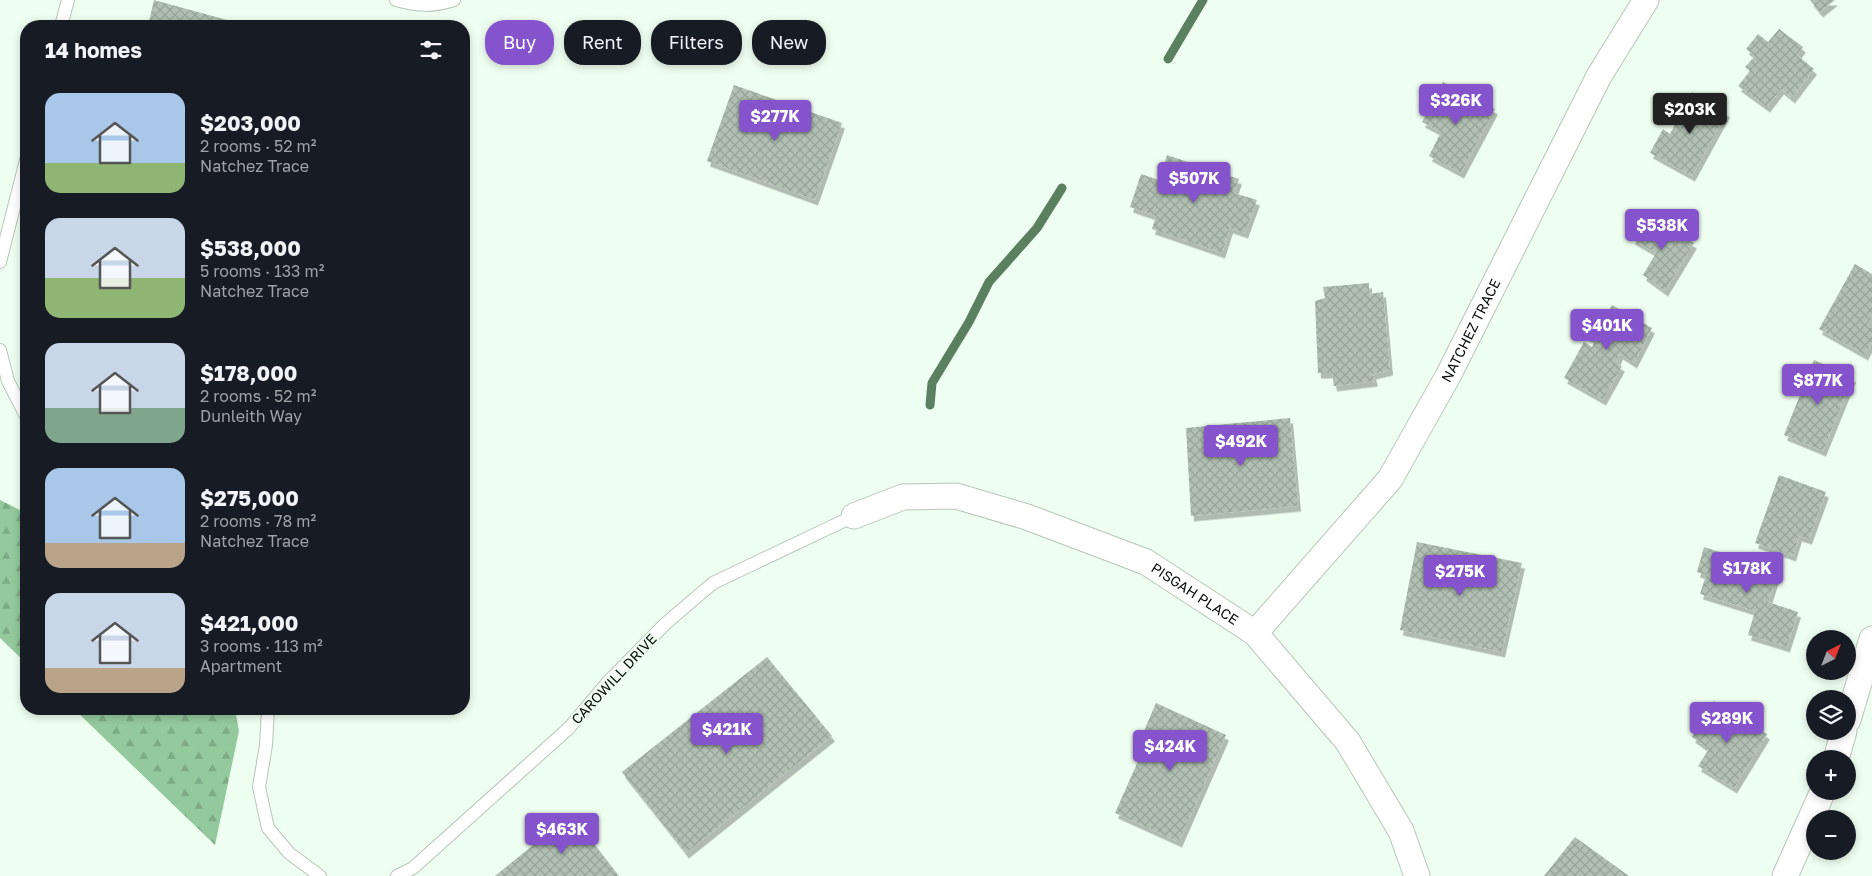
<!DOCTYPE html>
<html lang="en">
<head>
<meta charset="utf-8">
<style>
	:root { --surface:#171b24; --page:#20242c; --text:#f1f3f6; --muted:#9ea1a6; --accent:#8553cc }
	body { margin:0; font-family:"Golos Text",sans-serif; background:var(--page); color:var(--text); height:100vh; display:flex; flex-direction:column; font-size:19px; white-space:nowrap }
	* { box-sizing:border-box; margin:0 }
	p { font-size:16px; color:var(--muted) }
	.icon { flex:none; width:28px; height:28px; fill:none; stroke:currentColor; stroke-width:2; stroke-linecap:round; stroke-linejoin:round }
	.map { position:relative; flex:1; overflow:hidden }
	.drawer { position:absolute; left:20px; top:20px; width:450px; height:695px; display:flex; flex-direction:column; background:var(--surface); border-radius:20px; box-shadow:0 2px 8px #0003 }
	.drawer>* { flex:none }
	.hud { position:absolute; left:485px; top:20px; width:475px; height:45px; display:flex; gap:10px }
	.needle { width:32px; rotate:42deg }
	.buttons { position:absolute; left:1806px; top:630px; display:grid; gap:10px }
	.buttons a { display:grid; place-items:center; width:50px; height:50px; border-radius:50%; background:var(--surface); box-shadow:0 2px 8px #0003; font-size:25px }
	.price { position:absolute; translate:-50% -42px; padding:0 11px; border-radius:5px; background:var(--accent); color:#fff; font-size:16px; line-height:32px; filter:drop-shadow(0 1px 2px #0008) }
	.price::after { content:''; position:absolute; left:50%; top:30px; width:15px; height:11px; margin-left:-8px; background:inherit; clip-path:polygon(0 0,100% 0,50% 100%) }
	.price.on { background:#222; color:#fff }
	ul { padding:0; list-style:none }
	li { display:flex; align-items:center; gap:15px; height:125px; padding:0 25px }
	li span { display:grid; place-items:center; flex:none; width:140px; height:100px; border-radius:15px; color:#555 }
	li>.icon { margin-inline-start:auto }
	span .icon { width:60px; height:60px; fill:#fffc; stroke-width:1 }
	li b { font-size:21px }
	h2 { display:flex; justify-content:space-between; align-items:center; height:60px; padding:0 25px; font-size:21px }
	.tag { padding:0 18px; border-radius:20px; background:var(--surface); box-shadow:0 2px 8px #0003; font-size:18px; line-height:45px }
	.tag.on { background:var(--accent); color:#fff }
	.map>svg:first-child { display:block }
	.forest { fill:url(#forest-firs) }
	.lines { fill:none; stroke-linecap:round; stroke-linejoin:round }
	.stream { stroke:#5a8060; stroke-width:9 }
	.building { fill:url(#building-cross-hatch); filter:url(#shadow) }
	.service-casing { stroke:#b7c6b9; stroke-width:14 }
	.minor-casing { stroke:#b7c6b9; stroke-width:27 }
	.service { stroke:#fff; stroke-width:12 }
	.minor { stroke:#fff; stroke-width:25 }
	.labels { text-anchor:middle; stroke-width:4; stroke-linejoin:round; paint-order:stroke }
	.street-label { font-size:14px; fill:#090e0a; stroke:#eefef0 }
</style>
</head>
<body>
<div class="map">
<svg width="1872" height="876" viewBox="0 0 1872 876">
	<defs>
		<pattern id="forest-firs" width="22" height="20" patternUnits="userSpaceOnUse" patternTransform="scale(1.25)"><rect width="22" height="20" fill="#93c99c"/><path d="M5 1l3.5 6h-7zM16 11l3.5 6h-7z" fill="#7dab85"/></pattern>
		<pattern id="building-cross-hatch" width="8" height="8" patternUnits="userSpaceOnUse" patternTransform="scale(1.25)"><rect width="8" height="8" fill="#b1c0b3"/><path d="M0 0l8 8M0 8l8-8" fill="none" stroke="#97a499"/></pattern>
		<filter id="shadow"><feDropShadow dx="3" dy="5.5" stdDeviation="0" flood-color="#0004"/></filter>
	</defs>
	<rect width="100%" height="100%" fill="#eefef0"/>
	<g class="forest">
		<path d="M0,500l26,13v150l-26,-25z"/>
		<path d="M74,709h161l4,22 -24,114z"/>
	</g>
	<g class="lines">
		<g class="stream">
			<path d="M1168,59l35,-59"/>
			<path d="M930,405l2,-22 37,-61 20,-40 48,-54 25,-40"/>
		</g>
	</g>
	<g class="building">
		<path d="M154,0l95,26h-101z"/>
		<path d="M1810,0h25l-15,12z"/>
		<path d="M1779,29l24,18 -6,8 17,14 -22,29 -11,-9 -14,18 -29,-21 12,-15 -5,-4 10,-11 -9,-7 12,-15 10,8z"/>
		<path d="M1443,82l52,27 -34,64 -32,-17 12,-24 -19,-10z"/>
		<path d="M734,85l108,38 -27,77 -108,-39z"/>
		<path d="M1692,92l35,20 -35,64 -42,-23 13,-24 7,5z"/>
		<path d="M1167,155l72,24 -5,14 23,7 -12,33 -15,-5 -8,25 -70,-24 4,-13 -26,-9 11,-33 18,6z"/>
		<path d="M1645,216l49,27 -29,48 -22,-16 13,-22 -24,-14z"/>
		<path d="M1855,264l17,10v43l-5,9 5,2v14l-7,13 -46,-26z"/>
		<path d="M1369,283v11l14,-2 7,78 -17,4 2,7 -41,5 -2,-13h-14l-3,-72 10,-3 -2,-11z"/>
		<path d="M1612,305l40,23 -18,35 -14,-9 -4,9 6,3 -19,34 -39,-22 20,-36 8,5 3,-7 -10,-5 9,-18 9,5z"/>
		<path d="M1814,360l39,17 -30,74 -39,-16z"/>
		<path d="M1290,418l8,88 -107,10 -5,-88z"/>
		<path d="M1779,475l47,17 -17,47 -10,-3 -6,20 -38,-13z"/>
		<path d="M1417,542l105,21 -20,89 -102,-22z"/>
		<path d="M1704,547l74,24 -10,31 30,10 -11,35 -39,-12 7,-24 -55,-17 6,-19 -9,-3z"/>
		<path d="M767,657l65,79 -146,117 -64,-81z"/>
		<path d="M1714,701l53,33 -33,54 -36,-22 11,-17 -17,-12z"/>
		<path d="M1156,703l70,32 -47,107 -64,-29 28,-63 -6,-3z"/>
		<path d="M571,814l48,62h-124z"/>
		<path d="M1575,837l54,39h-85z"/>
	</g>
	<g class="lines">
		<defs>
			<g id="service">
				<path d="M396,0c22,6 36,7 58,0"/>
				<path d="M61,26l7,-26"/>
				<path d="M0,262l26,-102"/>
				<path d="M0,350l8,31 18,35"/>
				<path d="M268,709l-2,36 -7,42 9,41 21,25 31,23"/>
				<path d="M397,876l16,-8 156,-140 38,-45 58,-59 48,-41 141,-67"/>
			</g>
			<g id="minor">
				<path id="s1" d="M854,516l49,-19 53,-1 71,21 119,45 109,71 93,109 53,89 16,45"/>
				<path id="s2" d="M1255,633l135,-154 58,-103 151,-300 47,-76"/>
				<path d="M1848,720l24,-81"/>
				<path d="M1836,759l8,-28"/>
				<path d="M1785,876l38,-85"/>
			</g>
		</defs>
		<use href="#service" class="service-casing"/>
		<use href="#minor" class="minor-casing"/>
		<use href="#service" class="service"/>
		<use href="#minor" class="minor"/>
	</g>
	<g class="labels">
		<g class="street-label">
			<text dy="5" stroke="none"><textPath href="#s2" startOffset="374">NATCHEZ TRACE</textPath></text>
			<text dy="5" stroke="none"><textPath href="#s1" startOffset="365">PISGAH PLACE</textPath></text>
			<text transform="translate(614 679) rotate(-47)" y="5">CAROWILL DRIVE</text>
		</g>
	</g>
</svg>
<div class="buttons">
<a><svg class="needle" viewBox="-14 -14 28 28"><path d="M0-13l5 13h-10z" fill="#e53935"/><path d="M0 13l5-13h-10z" fill="#9ea1a6"/></svg></a>
<a><svg class="icon" aria-label="layers" viewBox="0 0 24 24"><path d="M12 4l9 5-9 5-9-5zM3 14l9 5 9-5"/></svg></a>
<a>+</a>
<a>−</a>
</div>
<b class="price" style="left:1456px;top:126px">$326K</b>
<b class="price on" style="left:1690px;top:135px">$203K</b>
<b class="price" style="left:775px;top:142px">$277K</b>
<b class="price" style="left:1194px;top:204px">$507K</b>
<b class="price" style="left:1662px;top:251px">$538K</b>
<b class="price" style="left:1607px;top:351px">$401K</b>
<b class="price" style="left:1818px;top:406px">$877K</b>
<b class="price" style="left:1241px;top:467px">$492K</b>
<b class="price" style="left:1747px;top:594px">$178K</b>
<b class="price" style="left:1460px;top:597px">$275K</b>
<b class="price" style="left:1727px;top:744px">$289K</b>
<b class="price" style="left:727px;top:755px">$421K</b>
<b class="price" style="left:1170px;top:772px">$424K</b>
<b class="price" style="left:562px;top:855px">$463K</b>
<div class="hud">
<a class="tag on">Buy</a>
<a class="tag">Rent</a>
<a class="tag">Filters</a>
<a class="tag">New</a>
</div>
<section class="drawer">
<h2>14 homes<svg class="icon" aria-label="filters" viewBox="0 0 24 24"><path d="M4 7h16M4 17h16"/><circle cx="9" cy="7" r="2"/><circle cx="15" cy="17" r="2"/></svg></h2>
<ul>
<li><span style="background:linear-gradient(#a9c7e8 70%,#8fb573 0)"><svg class="icon" aria-label="home" viewBox="0 0 24 24"><path d="M3 11l9-7 9 7M6 9v11h12V9"/></svg></span><div><b>$203,000</b><p>2 rooms · 52 m²</p><p>Natchez Trace</p></div></li>
<li><span style="background:linear-gradient(#c9d6e8 60%,#8fb573 0)"><svg class="icon" aria-label="home" viewBox="0 0 24 24"><path d="M3 11l9-7 9 7M6 9v11h12V9"/></svg></span><div><b>$538,000</b><p>5 rooms · 133 m²</p><p>Natchez Trace</p></div></li>
<li><span style="background:linear-gradient(#c9d6e8 65%,#7fa58c 0)"><svg class="icon" aria-label="home" viewBox="0 0 24 24"><path d="M3 11l9-7 9 7M6 9v11h12V9"/></svg></span><div><b>$178,000</b><p>2 rooms · 52 m²</p><p>Dunleith Way</p></div></li>
<li><span style="background:linear-gradient(#a9c7e8 75%,#b9a48a 0)"><svg class="icon" aria-label="home" viewBox="0 0 24 24"><path d="M3 11l9-7 9 7M6 9v11h12V9"/></svg></span><div><b>$275,000</b><p>2 rooms · 78 m²</p><p>Natchez Trace</p></div></li>
<li><span style="background:linear-gradient(#c9d6e8 75%,#b9a48a 0)"><svg class="icon" aria-label="home" viewBox="0 0 24 24"><path d="M3 11l9-7 9 7M6 9v11h12V9"/></svg></span><div><b>$421,000</b><p>3 rooms · 113 m²</p><p>Apartment</p></div></li>
</ul>
</section>
</div>
</body>
</html>
